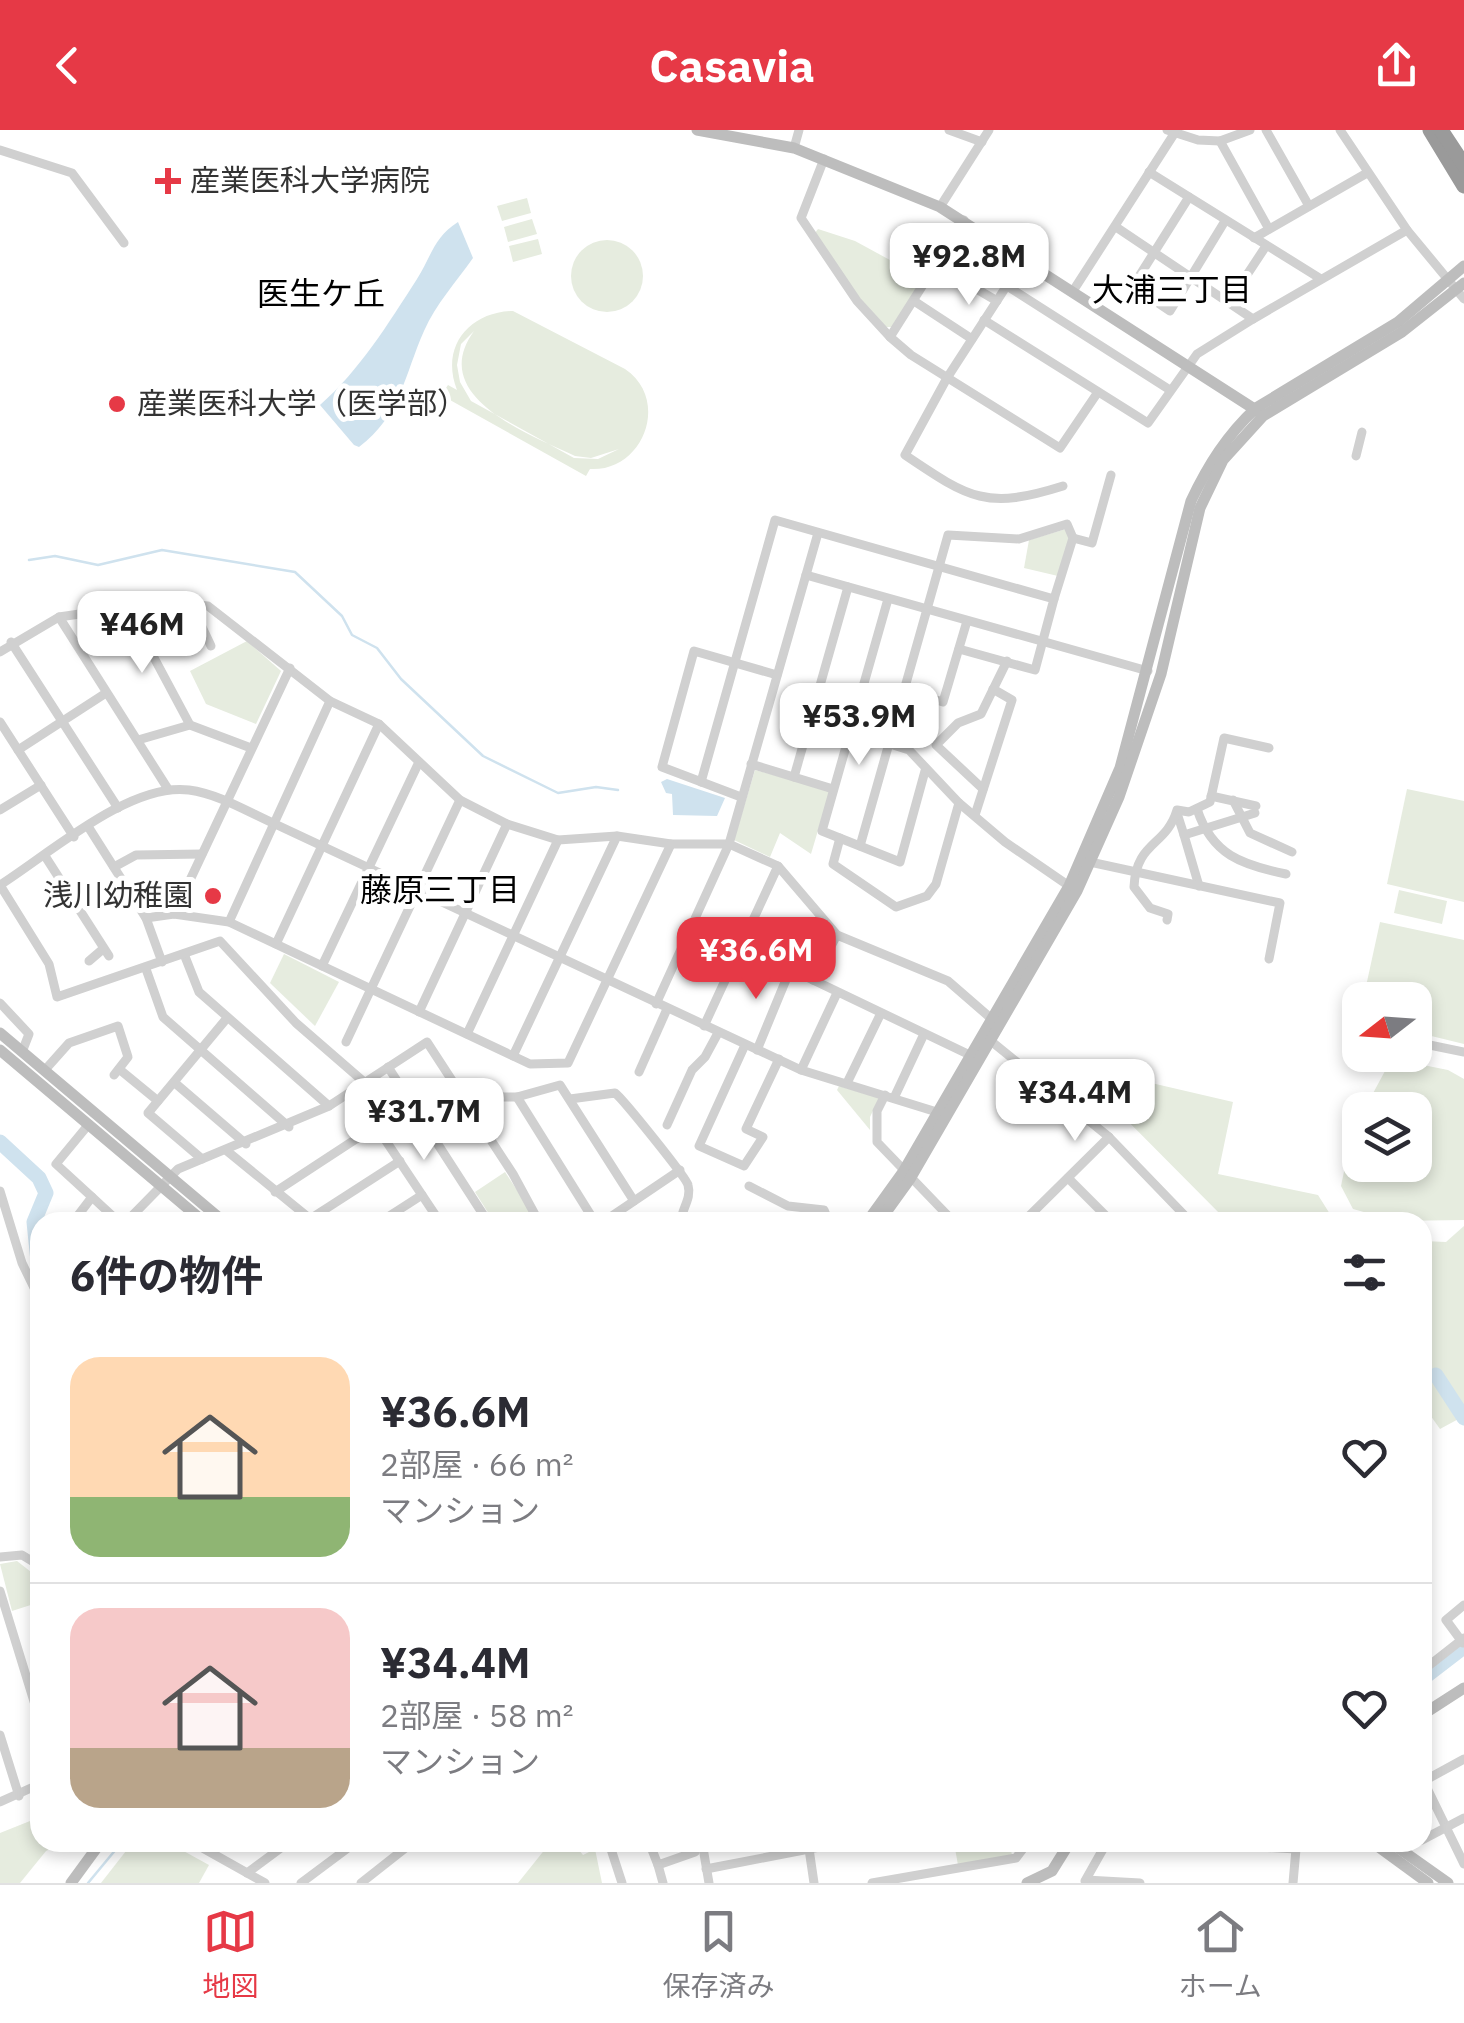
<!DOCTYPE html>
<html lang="ja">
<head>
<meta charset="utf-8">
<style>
	:root { --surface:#fff; --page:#f2f2f3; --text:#2b2b33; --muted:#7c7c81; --line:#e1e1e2; --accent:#e63946 }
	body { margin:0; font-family:"IBM Plex Sans","Noto Sans JP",sans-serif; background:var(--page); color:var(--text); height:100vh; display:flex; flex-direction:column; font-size:38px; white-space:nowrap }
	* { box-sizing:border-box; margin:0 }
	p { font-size:32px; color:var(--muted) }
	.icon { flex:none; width:55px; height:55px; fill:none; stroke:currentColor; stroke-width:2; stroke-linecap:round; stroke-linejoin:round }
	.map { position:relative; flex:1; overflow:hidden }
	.side { position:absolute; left:30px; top:1082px; width:1402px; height:640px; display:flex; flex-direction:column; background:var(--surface); border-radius:30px; box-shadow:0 5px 15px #0003 }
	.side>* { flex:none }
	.needle { width:65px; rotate:253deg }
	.controls { position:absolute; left:1342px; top:852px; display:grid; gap:20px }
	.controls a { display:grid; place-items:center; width:90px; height:90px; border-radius:20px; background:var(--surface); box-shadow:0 5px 15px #0003; font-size:50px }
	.price { position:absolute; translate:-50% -85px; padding:0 22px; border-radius:20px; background:#fff; color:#222; font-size:32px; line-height:65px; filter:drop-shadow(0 2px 5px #0008) }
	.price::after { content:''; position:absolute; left:50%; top:60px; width:30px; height:22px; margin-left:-15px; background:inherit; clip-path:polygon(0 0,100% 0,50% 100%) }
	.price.selected { background:var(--accent); color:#fff }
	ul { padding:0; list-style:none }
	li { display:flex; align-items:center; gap:30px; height:250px; padding:0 40px }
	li+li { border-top:2px solid var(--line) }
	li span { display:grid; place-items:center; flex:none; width:280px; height:200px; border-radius:30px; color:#555 }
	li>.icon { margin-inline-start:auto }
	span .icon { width:120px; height:120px; fill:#fffc; stroke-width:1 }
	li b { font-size:42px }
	h2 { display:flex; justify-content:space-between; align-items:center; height:120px; padding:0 40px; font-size:42px }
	header { display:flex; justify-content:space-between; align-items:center; height:130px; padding:0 40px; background:var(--accent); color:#fff; font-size:45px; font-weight:800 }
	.tab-bar { display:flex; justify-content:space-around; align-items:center; height:140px; border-top:2px solid var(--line); background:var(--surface); font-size:28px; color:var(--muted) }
	.tab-bar a { display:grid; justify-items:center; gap:5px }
	.tab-bar .selected { color:var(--accent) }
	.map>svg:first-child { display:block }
	.green { fill:#e6ecdf; fill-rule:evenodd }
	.water { fill:#cfe2ee }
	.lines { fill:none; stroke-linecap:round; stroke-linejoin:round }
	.stream { stroke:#cfe2ee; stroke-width:2.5 }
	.river { stroke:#cfe2ee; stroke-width:15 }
	.street { stroke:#d0d0d0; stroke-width:9 }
	.secondary { stroke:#bdbdbd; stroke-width:11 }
	.highway { stroke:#9a9a9a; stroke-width:15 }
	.poi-dot { fill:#e63946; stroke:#fff; stroke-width:4 }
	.labels { text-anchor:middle; stroke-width:10; stroke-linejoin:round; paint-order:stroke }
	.poi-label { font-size:30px; fill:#333; stroke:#fff; text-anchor:start }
	.neighbourhood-label { font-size:32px; fill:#000; stroke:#fff }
</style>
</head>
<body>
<header><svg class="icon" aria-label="back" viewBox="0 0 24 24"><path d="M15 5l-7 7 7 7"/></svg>Casavia<svg class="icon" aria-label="share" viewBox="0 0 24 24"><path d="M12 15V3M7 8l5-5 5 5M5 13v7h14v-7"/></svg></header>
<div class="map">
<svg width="1464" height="1753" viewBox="0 0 1464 1753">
	<rect width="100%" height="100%" fill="#fff"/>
	<g class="green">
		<path d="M527,68l4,15 -29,8 -5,-15z"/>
		<path d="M532,89l5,15 -29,8 -4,-15z"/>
		<path d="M818,99l37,12 68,37 -30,49h-7l-30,-33 -41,-61z"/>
		<path d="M538,109l4,15 -29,8 -4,-16z"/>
		<circle cx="607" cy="146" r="36"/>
		<path d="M513,181l112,58c46,31 18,103 -35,100l-4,7 -145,-81 7,-10 9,5c-17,-43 12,-78 56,-79zM474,201c-47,65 52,102 101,125l16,2 28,-9 -21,10 -24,-1 -103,-57 -11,-19 -3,-17 4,-21z"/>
		<path d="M1066,399l3,9 -11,38 -34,-8 5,-28z"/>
		<path d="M247,511l34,30 -25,53 -50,-20 -16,-33z"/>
		<path d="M755,640l75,20 -19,64 -31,-21 -10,24 -36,-17z"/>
		<path d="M1407,659l57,12v101l-77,-18z"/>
		<path d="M1399,760l48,11 -5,23 -48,-11z"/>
		<path d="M1380,792l84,18v104l-49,-12v-32h-52z"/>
		<path d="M284,824l55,28 -24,44 -45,-43z"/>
		<path d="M1418,934l30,6 16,9v141l-68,1 -43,-12 -12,-23 11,-53 8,-15v47h55v-55h-51l21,-39z"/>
		<path d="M1117,945l116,27 -15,72 100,21 17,27h-107l-132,-133z"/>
		<path d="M839,956l40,12 -9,19v13l-33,-40z"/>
		<path d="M505,1042l29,44 1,6h-41l-19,-30z"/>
		<path d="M1464,1096v190l-24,13 -17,-24v-164l23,1z"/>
		<path d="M17,1431l23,18v23l-28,9 -12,-47z"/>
		<path d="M40,1687v25l21,1 -15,8 -26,32h-20v-50z"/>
		<path d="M133,1712l36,1 40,22 -10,18h-98z"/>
		<path d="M550,1713h23l10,12 12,-6 7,34h-84z"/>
		<path d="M954,1713h56l2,13 -54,9z"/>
	</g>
	<g class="water">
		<path d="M458,92l15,36c-17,24 -37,46 -49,73 -20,45 -23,84 -65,116l-5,-2 -34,-40c40,-35 68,-81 97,-126 14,-22 17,-42 41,-57z"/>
		<path d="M667,649l58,19 -8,18 -44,-1 -1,-21 -6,-1 -5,-11z"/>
	</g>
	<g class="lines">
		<g class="stream">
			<path d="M29,430l26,-4 43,9 64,-15 133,22 47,44 10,19 25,13 24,31 82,77 75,37 38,-6 22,3"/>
			<path d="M88,1753l34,-41"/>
		</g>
		<g class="river">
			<path d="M0,1012l39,36 7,15 -12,29 6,59"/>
			<path d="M1436,1245l28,43"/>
			<path d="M1422,1549l39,-30"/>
		</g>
		<g class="street">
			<path d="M949,0l33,12"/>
			<path d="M1167,0l31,10 22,1"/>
			<path d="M1250,0l-30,11 49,88"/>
			<path d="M1266,0l43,76"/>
			<path d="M1340,0l67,100 57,69"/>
			<path d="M794,18l5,-18"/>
			<path d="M0,20l72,23 52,70"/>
			<path d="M824,29l-23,59 56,83 33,36 21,18 149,93 38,-56"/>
			<path d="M1149,42l172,107"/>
			<path d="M1189,67l-56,89 37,25 55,-90"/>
			<path d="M940,77l49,-77"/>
			<path d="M1116,97l137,92 154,-89"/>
			<path d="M1254,108l113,-65"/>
			<path d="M1024,129l-77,119 -42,77c65,44 82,55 158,31"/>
			<path d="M936,135l61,36"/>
			<path d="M1007,156l163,104"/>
			<path d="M1073,161l101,-157"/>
			<path d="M914,171l58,38"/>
			<path d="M1229,172l37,-56"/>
			<path d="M984,190l164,103 49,-69 56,-35"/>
			<path d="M890,207l74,-117"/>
			<path d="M1356,326l6,-24"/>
			<path d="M1073,408l19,5 19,-68"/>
			<path d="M806,445l342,96"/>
			<path d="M888,469l-66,232 78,31 25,-91"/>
			<path d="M191,474l20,42"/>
			<path d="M128,479l62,116"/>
			<path d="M59,487l109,172"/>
			<path d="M11,512l107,166"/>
			<path d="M0,522l59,-35 103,-15 46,4 122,95 49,23 81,76 47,24 51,16 59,-4 54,8h58l49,22 59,69 111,46 46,40"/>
			<path d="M904,560l39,12 24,-81"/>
			<path d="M0,592l74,115"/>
			<path d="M138,610l52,-15 61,23"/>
			<path d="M18,620l88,-57"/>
			<path d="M751,634l82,25"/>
			<path d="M794,647l54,-190"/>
			<path d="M701,652l74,-262 279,79 -19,71 -76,-21"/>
			<path d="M983,659l-47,-44 22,-22 23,-9 26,-53"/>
			<path d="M1211,666l45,10"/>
			<path d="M741,667l-79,-30 32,-116 83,24"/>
			<path d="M1233,670l17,33 42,19"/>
			<path d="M959,673l46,39 67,46"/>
			<path d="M1197,679c15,46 45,56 89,65"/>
			<path d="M0,680l41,-25"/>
			<path d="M1177,683l7,22 71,-22"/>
			<path d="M975,685l37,-115 -19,-11"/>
			<path d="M89,698l57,90 16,44"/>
			<path d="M1184,705l15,51"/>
			<path d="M840,708l-7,26 63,43 31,-11 9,-12 23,-81 -50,-53 -19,-6"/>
			<path d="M860,716l88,-311 71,4 48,-15 6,14 -19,61"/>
			<path d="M45,726l64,100"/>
			<path d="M1090,732l190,41 -11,56"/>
			<path d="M114,737l22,-12 66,-1"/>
			<path d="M174,784l116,-246"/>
			<path d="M146,788l28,-4 55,8 301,142 38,-1 103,-219"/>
			<path d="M1167,790l1,-6 -18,-6 -16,-21c2,-46 32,-40 43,-77l12,2 21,-10 14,-64 45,10"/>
			<path d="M229,792l101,-221"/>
			<path d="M276,814l103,-220"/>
			<path d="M742,816l232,111"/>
			<path d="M184,824l15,38 130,114"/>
			<path d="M89,831l14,-12"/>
			<path d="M322,836l97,-204"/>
			<path d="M146,839l17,48 126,110"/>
			<path d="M813,850l24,-45"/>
			<path d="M0,873l29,31 -7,18"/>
			<path d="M656,874l73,-160 89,-311"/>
			<path d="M419,882l88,-188"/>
			<path d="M704,896l74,-160"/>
			<path d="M1348,898l12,3"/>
			<path d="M467,904l91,-194"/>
			<path d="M986,907l123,100 82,85"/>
			<path d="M346,912l114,-242"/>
			<path d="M1415,912l49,10"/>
			<path d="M745,915l-46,101 45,20 19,-29 -17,-8 33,-70"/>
			<path d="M757,920l33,-80"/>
			<path d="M513,926l104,-220"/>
			<path d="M388,937l100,155"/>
			<path d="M119,939l39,32"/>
			<path d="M801,940l36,-77"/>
			<path d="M44,941l25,-28 49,-17 10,31 -14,18"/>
			<path d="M639,942l28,-63"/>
			<path d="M848,951l33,-68"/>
			<path d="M364,952l-68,-59 -76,-82 -163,56 -8,-33 -49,-79c49,-31 130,-103 189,-95 30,4 59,22 86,34l526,246 139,43"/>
			<path d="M175,953l71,61"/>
			<path d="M885,965l-8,16v31l77,80"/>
			<path d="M464,967h53l43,-12 74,116"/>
			<path d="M517,967l78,125"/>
			<path d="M894,968l30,-64"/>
			<path d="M570,969l45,-6c7,5 71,84 73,92 4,14 -7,24 -7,37"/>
			<path d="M89,994l-33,40 36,33"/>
			<path d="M667,995l25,-55 13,-13 13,-24"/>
			<path d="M376,996l64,96"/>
			<path d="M227,1021l87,71"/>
			<path d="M202,1029l-54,-46 79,-95"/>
			<path d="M1068,1048l44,44"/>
			<path d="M749,1056l39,20 36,4 5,12"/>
			<path d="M0,1061l22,72 18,37"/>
			<path d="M275,1062l136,-89"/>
			<path d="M310,1089l90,-58"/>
			<path d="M77,1092l-1,-4 16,-21 27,25"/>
			<path d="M126,1092l52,-53 151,-63 98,-64 86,132 26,48"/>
			<path d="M380,1092l42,-27"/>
			<path d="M603,1092l77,-52"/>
			<path d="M839,1092h21"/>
			<path d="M1023,1092l86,-85"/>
			<path d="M0,1427l22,-2 18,11"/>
			<path d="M0,1461l40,130"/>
			<path d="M1463,1513l-17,-23 18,-15"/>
			<path d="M1422,1541l42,-33"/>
			<path d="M0,1605l19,61"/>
			<path d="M1422,1652l42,-23"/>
			<path d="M1424,1652l40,82"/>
			<path d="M0,1672l40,-18"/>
			<path d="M1422,1710l42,-22"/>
			<path d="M192,1712l73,41"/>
			<path d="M649,1712l9,23 37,-13 -2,-10"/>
			<path d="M702,1712l7,41"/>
			<path d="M808,1712l6,41"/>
			<path d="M1166,1712l130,7 -3,34"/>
			<path d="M609,1713l13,40"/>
			<path d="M658,1735l5,18"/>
			<path d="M706,1739l139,-27"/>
			<path d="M247,1743l42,-31"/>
			<path d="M1086,1750l54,3"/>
			<path d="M1085,1751l22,-39"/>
			<path d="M301,1753l55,-41"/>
			<path d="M361,1753l52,-41"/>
			<path d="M872,1753l144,-25 12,-16"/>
		</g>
		<g class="secondary">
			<path d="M697,0l97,18 146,59 319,205"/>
			<path d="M0,903l224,189"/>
			<path d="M0,920l204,172"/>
			<path d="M867,1092l36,-50 166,-286 51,-118 71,-267c17,-36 36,-66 65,-93l142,-86 66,-56"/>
			<path d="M879,1092l31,-43 167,-288 42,-94 42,-123 39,-166 23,-48 40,-44 139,-84 62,-49"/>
			<path d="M1422,1585l42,-27"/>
			<path d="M1372,1712l56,41"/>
			<path d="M1390,1712l58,41"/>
			<path d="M71,1753l30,-41"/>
			<path d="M1027,1753l25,-12 18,-29"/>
		</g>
		<g class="highway">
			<path d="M1430,0l34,56"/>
			<path d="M1441,0l23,35"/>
		</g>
	</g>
	<g class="poi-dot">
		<path d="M163 36h10v10h10v10h-10v10h-10v-10h-10v-10h10z"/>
		<circle cx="117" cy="274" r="10"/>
		<circle cx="213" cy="766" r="10"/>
	</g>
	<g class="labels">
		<g class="poi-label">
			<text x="190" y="61">産業医科大学病院</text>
			<text x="137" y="284">産業医科大学（医学部）</text>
			<text x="193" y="776" text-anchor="end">浅川幼稚園</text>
		</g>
		<g class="neighbourhood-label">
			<text x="1172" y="171">大浦三丁目</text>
			<text x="321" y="175">医生ケ丘</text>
			<text x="440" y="771">藤原三丁目</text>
		</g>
	</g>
</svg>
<div class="controls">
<a><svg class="needle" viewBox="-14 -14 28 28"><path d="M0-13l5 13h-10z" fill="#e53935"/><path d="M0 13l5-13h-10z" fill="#7c7c81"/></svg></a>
<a><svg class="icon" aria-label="layers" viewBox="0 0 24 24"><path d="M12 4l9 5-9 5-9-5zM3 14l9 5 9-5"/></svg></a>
</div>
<b class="price" style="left:969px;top:178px">¥92.8M</b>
<b class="price" style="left:142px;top:546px">¥46M</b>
<b class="price" style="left:859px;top:638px">¥53.9M</b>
<b class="price selected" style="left:756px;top:872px">¥36.6M</b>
<b class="price" style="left:1075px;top:1014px">¥34.4M</b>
<b class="price" style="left:424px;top:1033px">¥31.7M</b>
<section class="side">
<h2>6件の物件<svg class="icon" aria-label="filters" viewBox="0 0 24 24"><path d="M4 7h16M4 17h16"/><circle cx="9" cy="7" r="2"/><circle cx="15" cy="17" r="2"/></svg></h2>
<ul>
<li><span style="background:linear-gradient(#ffd9b3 70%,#8fb573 0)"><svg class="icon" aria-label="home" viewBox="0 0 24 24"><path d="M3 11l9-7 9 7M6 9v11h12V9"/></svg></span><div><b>¥36.6M</b><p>2部屋 · 66 m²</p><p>マンション</p></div><svg class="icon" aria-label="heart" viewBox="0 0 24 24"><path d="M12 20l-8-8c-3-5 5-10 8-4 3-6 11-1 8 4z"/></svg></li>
<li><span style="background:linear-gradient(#f6c9c9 70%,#b9a48a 0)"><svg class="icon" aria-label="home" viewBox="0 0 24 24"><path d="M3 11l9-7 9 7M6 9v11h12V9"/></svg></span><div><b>¥34.4M</b><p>2部屋 · 58 m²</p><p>マンション</p></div><svg class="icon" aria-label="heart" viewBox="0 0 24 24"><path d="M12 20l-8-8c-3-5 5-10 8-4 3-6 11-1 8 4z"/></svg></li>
</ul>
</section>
</div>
<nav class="tab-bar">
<a class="selected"><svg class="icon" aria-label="map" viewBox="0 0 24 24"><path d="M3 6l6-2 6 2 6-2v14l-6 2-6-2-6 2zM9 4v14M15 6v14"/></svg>地図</a>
<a><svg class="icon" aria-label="saved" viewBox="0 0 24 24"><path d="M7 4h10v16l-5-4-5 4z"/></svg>保存済み</a>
<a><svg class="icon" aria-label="home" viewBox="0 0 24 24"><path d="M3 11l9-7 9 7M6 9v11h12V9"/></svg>ホーム</a>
</nav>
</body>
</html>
